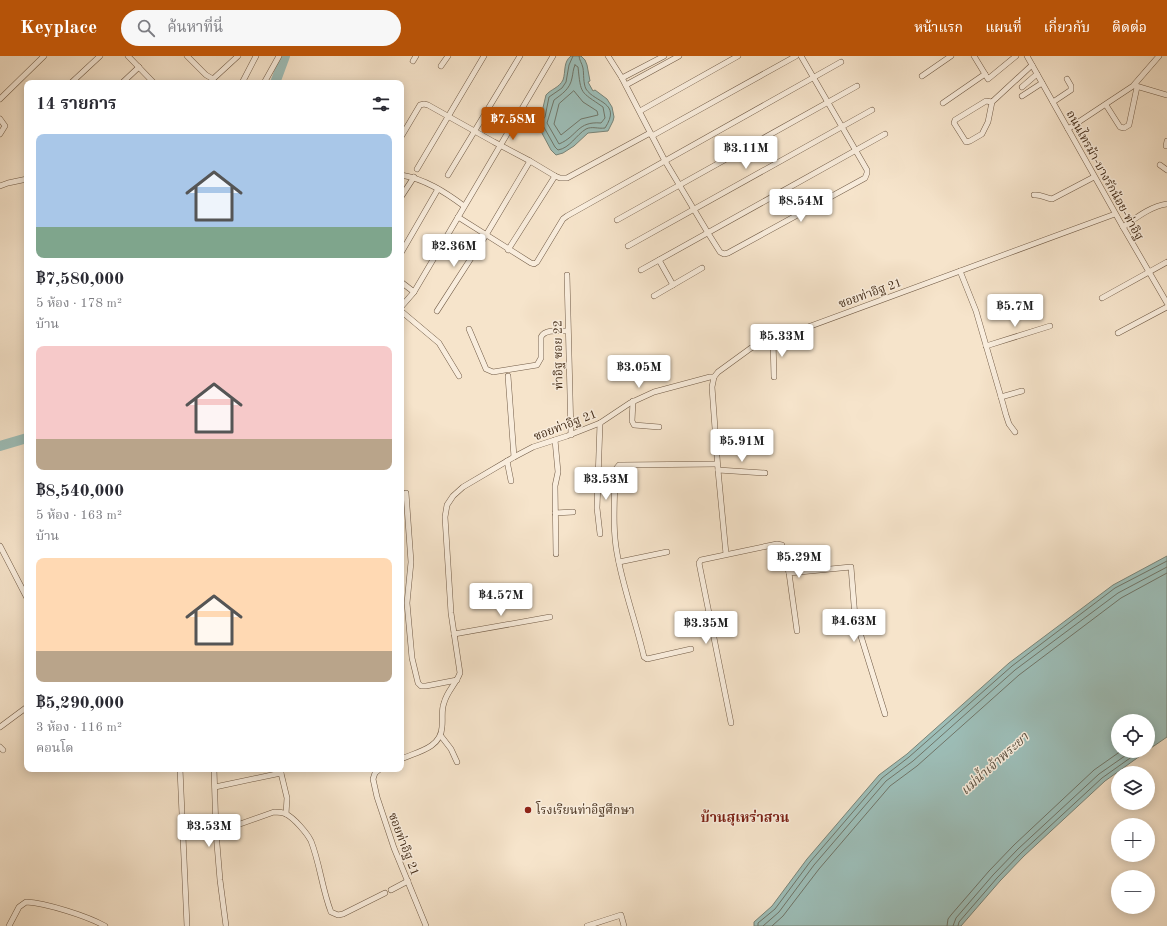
<!DOCTYPE html>
<html lang="th">
<head>
<meta charset="utf-8">
<style>
	:root { --surface:#fff; --page:#f7f7f7; --text:#2b2b33; --muted:#7c7c81; --accent:#b45309 }
	body { margin:0; font-family:"Old Standard TT","Noto Serif Thai",serif; background:var(--page); color:var(--text); height:100vh; display:flex; flex-direction:column; font-size:15px; white-space:nowrap }
	* { box-sizing:border-box; margin:0 }
	p { font-size:13px; color:var(--muted) }
	.icon { flex:none; width:22px; height:22px; fill:none; stroke:currentColor; stroke-width:2; stroke-linecap:round; stroke-linejoin:round }
	.map { position:relative; flex:1; overflow:hidden }
	.drawer { position:absolute; left:24px; top:24px; width:380px; height:692px; display:flex; flex-direction:column; background:var(--surface); border-radius:8px; box-shadow:0 2px 10px #0003 }
	.drawer>* { flex:none }
	.fabs { position:absolute; left:1111px; top:658px; display:grid; gap:8px }
	.fabs a { display:grid; place-items:center; width:44px; height:44px; border-radius:50%; background:var(--surface); box-shadow:0 2px 10px #0003; font-size:20px }
	.price { position:absolute; translate:-50% -34px; padding:0 9px; border-radius:4px; background:#fff; color:#222; font-size:13px; line-height:26px; filter:drop-shadow(0 1px 2px #0008) }
	.price::after { content:''; position:absolute; left:50%; top:24px; width:12px; height:9px; margin-left:-6px; background:inherit; clip-path:polygon(0 0,100% 0,50% 100%) }
	.price.selected { background:var(--accent); color:#fff }
	ul { padding:0; list-style:none }
	li { display:grid; align-content:center; gap:8px; height:212px; padding:0 12px }
	li span { display:grid; place-items:center; height:124px; border-radius:8px; color:#555 }
	li>.icon { margin-inline-start:auto }
	span .icon { width:72px; height:72px; fill:#fffc; stroke-width:1 }
	li b { font-size:17px }
	h2 { display:flex; justify-content:space-between; align-items:center; height:48px; padding:0 12px; font-size:17px }
	header { display:flex; align-items:center; gap:24px; box-sizing:border-box; height:56px; padding:0 20px; background:var(--accent); color:#fff }
	header strong { font-size:19px }
	nav { display:flex; gap:22px; margin-inline-start:auto; font-size:14px }
	.search { width:280px; height:36px; background:var(--page); display:flex; align-items:center; gap:10px; box-sizing:border-box; padding:0 14px; border-radius:22px; color:var(--muted); font-size:15px }
	.map>svg:first-child { display:block }
	.water { fill:#9dbeb8; stroke:#798478 }
	.lines { fill:none; stroke-linecap:round; stroke-linejoin:round }
	.shore { stroke:#707568; stroke-width:1 }
	.river { stroke:#9dbeb8; stroke-width:10 }
	.street-casing { stroke:#705a45; stroke-width:6 }
	.street { stroke:#f9eddd; stroke-width:5 }
	.poi-dot { fill:#8f2418; stroke:#f9eddd; stroke-width:1.5 }
	.labels { text-anchor:middle; stroke-width:3; stroke-linejoin:round; paint-order:stroke }
	.street-label { font-size:12px; fill:#432c18; stroke:#f9eddd }
	.poi-label { font-size:12px; fill:#432c18; stroke:#f9eddd; text-anchor:start }
	.water-label { font-size:13px; font-style:italic; fill:#5a5040; stroke:#f9eddd }
	.quarter-label { font-size:14px; font-weight:bold; fill:#7a1f14; stroke:#f9eddd }
</style>
</head>
<body>
<header>
<strong>Keyplace</strong>
<div class="search"><svg class="icon" aria-label="search" viewBox="0 0 24 24"><circle cx="10" cy="10" r="6"/><path d="M15 15l6 6"/></svg>ค้นหาที่นี่</div>
<nav><a>หน้าแรก</a><a>แผนที่</a><a>เกี่ยวกับ</a><a>ติดต่อ</a></nav>
</header>
<div class="map">
<svg width="1167" height="870" viewBox="0 0 1167 870">
	<rect width="100%" height="100%" fill="#f6e4cb"/>
	<filter id="stains"><feTurbulence type="fractalNoise" baseFrequency=".005" numOctaves="4"/><feColorMatrix values="0 0 0 0 .2 0 0 0 0 .09 0 0 0 0 .02 0 0 0 .5 -.17"/></filter>
	<radialGradient id="worn" r=".72"><stop offset=".6" stop-color="#630" stop-opacity="0"/><stop offset="1" stop-color="#630" stop-opacity=".3"/></radialGradient>
	<g class="water">
		<path d="M571,0h10l4,4 2,5 3,16 -2,1 5,9 2,-1 12,9 5,8 2,10 -1,4 -5,10 -20,2 -14,13 -11,7 -7,2 -5,-5 -15,-28 5,-6 5,-21c5,-6 13,-7 17,-15 3,-9 0,-18 8,-24z"/>
		<path d="M1167,500v181l-19,13v-29h-30v30h29l-42,30 -81,75 -24,25 -39,45h-207v-4l18,-16 35,-47 72,-84 28,-21 102,-91 104,-78z"/>
	</g>
	<g class="lines">
		<g class="shore">
			<path d="M573,0l-4,9 -3,17 -4,6 -13,9 -4,20 -4,5 14,25 3,3c12,-2 18,-15 28,-21 6,-3 12,0 19,-1 17,-26 -10,-25 -19,-39 -3,-6 -2,-15 -3,-21 -1,-5 -4,-8 -4,-12"/>
			<path d="M575,9l3,2c3,28 2,24 25,40l2,11 -4,5c-24,-2 -23,13 -42,21l-12,-21 7,-23c8,-6 16,-11 18,-22 1,-4 1,-9 3,-13z"/>
			<path d="M574,35l9,11 14,9 1,4 -17,4 -20,16 -7,-11 5,-20z"/>
			<path d="M758,870v-3l17,-14 35,-47 72,-84 27,-21 103,-91 103,-78 52,-27"/>
			<path d="M763,870l16,-14 35,-47 72,-84 27,-20 102,-91 103,-77 49,-26"/>
			<path d="M772,870l11,-10 36,-47 71,-83 27,-20 102,-91 102,-77 46,-25"/>
			<path d="M947,870l1,-7 3,-4 38,-44 25,-26 80,-75 27,-19"/>
			<path d="M953,870l3,-8 37,-43 25,-26 81,-75 33,-23"/>
			<path d="M958,870l1,-4 38,-44 24,-25 81,-75 38,-27"/>
		</g>
		<g class="river">
			<path d="M275,27l10,-27"/>
			<path d="M0,390l27,-8"/>
		</g>
		<defs>
			<g id="street">
				<path d="M128,0l26,27"/>
				<path d="M187,0l19,19 7,4 25,-23"/>
				<path d="M608,0l14,22 43,83 43,72 12,19 4,2 4,-1 137,-75 2,-5v-3l-66,-114"/>
				<path d="M974,0l14,23 28,-23"/>
				<path d="M1027,0l96,171 44,76"/>
				<path d="M413,5l3,-5"/>
				<path d="M441,10l7,-10"/>
				<path d="M922,20l29,-20"/>
				<path d="M622,22l42,-22"/>
				<path d="M71,27l29,-27"/>
				<path d="M122,27l17,-16"/>
				<path d="M242,27l14,-27"/>
				<path d="M264,27l15,-27"/>
				<path d="M626,29l53,-29"/>
				<path d="M1136,30l31,9"/>
				<path d="M1022,31l15,-13"/>
				<path d="M1022,40l20,-13"/>
				<path d="M0,43l44,-43"/>
				<path d="M992,46l-6,-1 -31,19 -1,3 12,19 4,-1 12,-7 6,-12 4,-20 40,-37"/>
				<path d="M1053,46l18,-12v-4l-4,-7"/>
				<path d="M943,47l42,-29"/>
				<path d="M1106,49l14,22 4,1 5,-3 8,-38"/>
				<path d="M640,55l98,-55"/>
				<path d="M0,63l5,7 -5,8"/>
				<path d="M1068,73l65,-43 26,-30"/>
				<path d="M652,80l144,-80"/>
				<path d="M401,81l19,-32 4,-1 4,1 66,37 36,19 25,15 5,2h7l83,-45"/>
				<path d="M1166,90l1,-5"/>
				<path d="M1160,109l7,5"/>
				<path d="M417,113l67,-113"/>
				<path d="M401,119c24,4 44,17 63,31"/>
				<path d="M448,119l72,-119"/>
				<path d="M0,130l8,-3 19,-4"/>
				<path d="M1034,139c7,-1 11,3 18,4l42,-22"/>
				<path d="M401,141l13,-20"/>
				<path d="M458,161l73,46 3,1 3,-2 26,-43 4,-3 274,-154"/>
				<path d="M617,164l240,-134"/>
				<path d="M1123,171c13,-9 28,-21 44,-23"/>
				<path d="M628,190l244,-136"/>
				<path d="M508,194l47,-74"/>
				<path d="M401,197l37,-64"/>
				<path d="M659,204l14,25"/>
				<path d="M641,214l244,-136"/>
				<path d="M960,215l16,40 25,86 5,18 3,9 6,8"/>
				<path d="M567,219l4,160"/>
				<path d="M401,226l13,10"/>
				<path d="M654,240l48,-28"/>
				<path d="M1102,242l65,-36"/>
				<path d="M401,251l13,-15 139,-236"/>
				<path d="M401,255l38,32 20,33"/>
				<path d="M437,255l49,-76 44,-74"/>
				<path d="M469,273l17,40 7,3 44,-7 4,-7v-21c4,-8 18,-6 26,-6"/>
				<path d="M1118,277l49,-26"/>
				<path d="M773,284l1,37"/>
				<path d="M986,290l64,-20"/>
				<path d="M508,320l6,81"/>
				<path d="M714,321l-2,10 6,83 8,84"/>
				<path d="M1001,341l21,-6"/>
				<path d="M633,345l-1,20 2,4 25,2"/>
				<path d="M555,384l3,32 -3,14 1,68"/>
				<path d="M507,405l4,20"/>
				<path d="M718,414l47,3"/>
				<path d="M406,437l5,69 -4,41 5,55 6,25 3,3h5l31,-6"/>
				<path d="M555,457l18,-1"/>
				<path d="M600,478l-3,-26 3,-85"/>
				<path d="M0,490l27,52"/>
				<path d="M619,506l48,-10"/>
				<path d="M789,517l62,-6 4,50 30,97"/>
				<path d="M454,578l96,-17"/>
				<path d="M691,593l-44,10 -3,-2c-8,-35 -21,-69 -27,-104 -5,-27 -2,-55 -2,-83l4,-5h3l95,-1"/>
				<path d="M731,667l-32,-160 2,-3 76,-16 5,1 7,28 8,58"/>
				<path d="M0,671l27,-20"/>
				<path d="M441,680l10,13 6,13"/>
				<path d="M0,691l3,3"/>
				<path d="M401,703c16,-7 40,-11 41,-32 1,-8 -1,-17 2,-24 3,-12 12,-19 16,-30l-9,-60 -6,-96 2,-12 6,-9 10,-9 51,-30 19,-10 34,-11 33,-13 30,-20 24,-11 56,-15h4l4,-5 33,-24 364,-134"/>
				<path d="M180,713l7,157"/>
				<path d="M214,713l2,63 4,48 6,46"/>
				<path d="M280,713l7,29 -1,16"/>
				<path d="M380,713l-5,4 -2,6 4,18 17,51 32,78"/>
				<path d="M215,731l66,-14"/>
				<path d="M182,778l41,-4 51,-18c4,0 8,0 12,2 8,4 21,19 25,27 9,23 11,48 20,71l7,3 5,-1 42,-21"/>
				<path d="M391,834l17,-9"/>
				<path d="M9,870l10,-19 7,-5c20,1 61,14 79,24"/>
				<path d="M587,870l34,-11 3,11"/>
			</g>
		</defs>
		<use href="#street" class="street-casing"/>
		<use href="#street" class="street"/>
	</g>
	<circle class="poi-dot" cx="528" cy="754" r="4"/>
	<g class="labels">
		<g class="street-label">
			<text transform="translate(1105 119) rotate(61)" y="4">ถนนไทรม้า-บางรักน้อย-ท่าอิฐ</text>
			<text transform="translate(870 237) rotate(-20)" y="4">ซอยท่าอิฐ 21</text>
			<text transform="translate(558 299) rotate(-91)" y="4">ท่าอิฐ ซอย 22</text>
			<text transform="translate(565 369) rotate(-21)" y="4">ซอยท่าอิฐ 21</text>
			<text transform="translate(404 788) rotate(69)" y="4">ซอยท่าอิฐ 21</text>
		</g>
		<g class="poi-label">
			<text x="536" y="758">โรงเรียนท่าอิฐศึกษา</text>
		</g>
		<g class="water-label">
			<text transform="translate(994 707) rotate(-42)" y="5">แม่น้ำเจ้าพระยา</text>
		</g>
		<g class="quarter-label">
			<text x="745" y="766">บ้านสุเหร่าสวน</text>
		</g>
	</g>
	<rect width="100%" height="100%" filter="url(#stains)"/>
	<rect width="100%" height="100%" fill="url(#worn)"/>
</svg>
<div class="fabs">
<a><svg class="icon" aria-label="locate" viewBox="0 0 24 24"><circle cx="12" cy="12" r="6"/><path d="M12 2v4M12 18v4M2 12h4M18 12h4"/></svg></a>
<a><svg class="icon" aria-label="layers" viewBox="0 0 24 24"><path d="M12 4l9 5-9 5-9-5zM3 14l9 5 9-5"/></svg></a>
<a>+</a>
<a>−</a>
</div>
<b class="price selected" style="left:513px;top:85px">฿7.58M</b>
<b class="price" style="left:746px;top:114px">฿3.11M</b>
<b class="price" style="left:801px;top:167px">฿8.54M</b>
<b class="price" style="left:454px;top:212px">฿2.36M</b>
<b class="price" style="left:1015px;top:272px">฿5.7M</b>
<b class="price" style="left:782px;top:302px">฿5.33M</b>
<b class="price" style="left:639px;top:333px">฿3.05M</b>
<b class="price" style="left:742px;top:407px">฿5.91M</b>
<b class="price" style="left:606px;top:445px">฿3.53M</b>
<b class="price" style="left:799px;top:523px">฿5.29M</b>
<b class="price" style="left:501px;top:561px">฿4.57M</b>
<b class="price" style="left:854px;top:587px">฿4.63M</b>
<b class="price" style="left:706px;top:589px">฿3.35M</b>
<b class="price" style="left:209px;top:792px">฿3.53M</b>
<section class="drawer">
<h2>14 รายการ<svg class="icon" aria-label="filters" viewBox="0 0 24 24"><path d="M4 7h16M4 17h16"/><circle cx="9" cy="7" r="2"/><circle cx="15" cy="17" r="2"/></svg></h2>
<ul>
<li><span style="background:linear-gradient(#a9c7e8 75%,#7fa58c 0)"><svg class="icon" aria-label="home" viewBox="0 0 24 24"><path d="M3 11l9-7 9 7M6 9v11h12V9"/></svg></span><div><b>฿7,580,000</b><p>5 ห้อง · 178 m²</p><p>บ้าน</p></div></li>
<li><span style="background:linear-gradient(#f6c9c9 75%,#b9a48a 0)"><svg class="icon" aria-label="home" viewBox="0 0 24 24"><path d="M3 11l9-7 9 7M6 9v11h12V9"/></svg></span><div><b>฿8,540,000</b><p>5 ห้อง · 163 m²</p><p>บ้าน</p></div></li>
<li><span style="background:linear-gradient(#ffd9b3 75%,#b9a48a 0)"><svg class="icon" aria-label="home" viewBox="0 0 24 24"><path d="M3 11l9-7 9 7M6 9v11h12V9"/></svg></span><div><b>฿5,290,000</b><p>3 ห้อง · 116 m²</p><p>คอนโด</p></div></li>
</ul>
</section>
</div>
</body>
</html>
